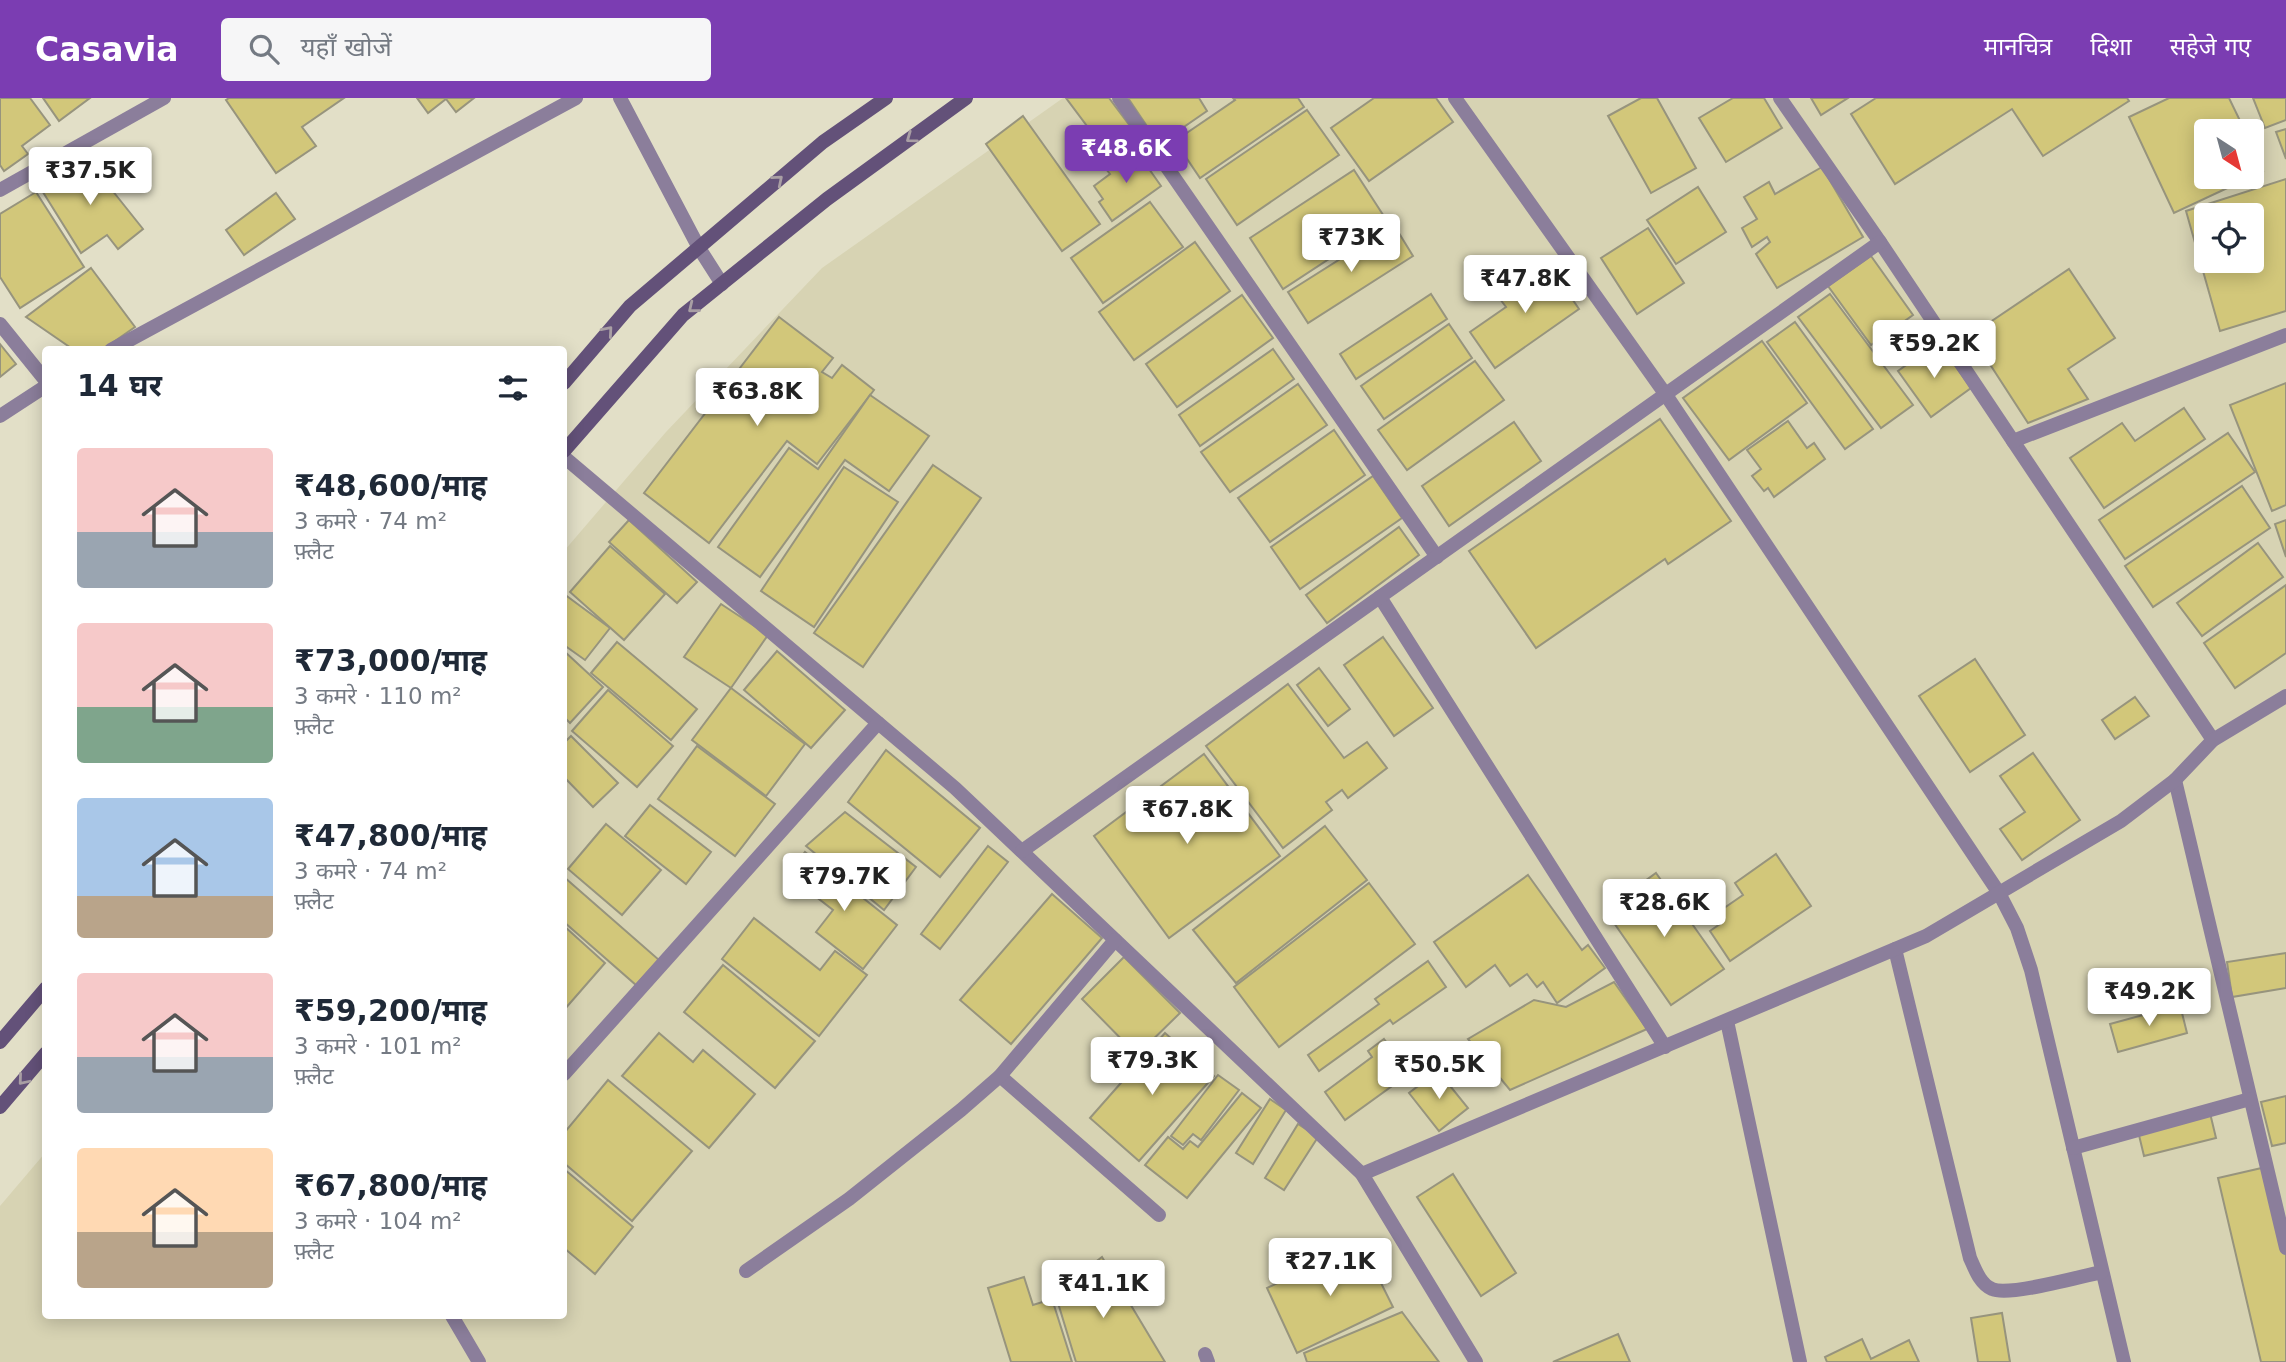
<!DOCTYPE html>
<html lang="hi">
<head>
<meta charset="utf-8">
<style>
	:root { --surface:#fff; --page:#f6f6f7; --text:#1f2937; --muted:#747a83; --accent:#7b3db2 }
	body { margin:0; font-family:"DejaVu Sans","Noto Sans Devanagari",sans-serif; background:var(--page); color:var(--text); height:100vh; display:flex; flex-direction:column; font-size:26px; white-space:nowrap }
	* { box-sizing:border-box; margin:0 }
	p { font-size:23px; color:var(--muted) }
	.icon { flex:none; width:38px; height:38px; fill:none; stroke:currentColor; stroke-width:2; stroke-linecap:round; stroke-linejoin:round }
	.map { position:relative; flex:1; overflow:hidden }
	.details { position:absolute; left:42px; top:248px; width:525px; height:973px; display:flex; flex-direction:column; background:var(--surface); border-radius:7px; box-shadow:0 4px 18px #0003 }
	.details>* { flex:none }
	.needle { width:46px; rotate:144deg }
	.tools { position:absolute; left:2194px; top:21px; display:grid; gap:14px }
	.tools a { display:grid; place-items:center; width:70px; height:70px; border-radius:7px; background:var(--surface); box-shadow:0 4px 18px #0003; font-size:35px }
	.price { position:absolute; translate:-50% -60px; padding:0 16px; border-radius:7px; background:#fff; color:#222; font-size:23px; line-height:46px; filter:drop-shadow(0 2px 4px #0008) }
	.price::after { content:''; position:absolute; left:50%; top:42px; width:21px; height:16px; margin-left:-10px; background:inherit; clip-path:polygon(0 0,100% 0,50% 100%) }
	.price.selected { background:var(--accent); color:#fff }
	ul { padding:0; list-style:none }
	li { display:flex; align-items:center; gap:21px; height:175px; padding:0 35px }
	li span { display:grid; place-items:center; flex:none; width:196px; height:140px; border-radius:7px; color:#555 }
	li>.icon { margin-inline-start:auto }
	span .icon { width:84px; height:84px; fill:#fffc; stroke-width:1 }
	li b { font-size:30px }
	h2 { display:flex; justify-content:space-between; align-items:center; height:84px; padding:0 35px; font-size:30px }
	header { display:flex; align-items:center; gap:42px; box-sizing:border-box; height:98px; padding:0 35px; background:var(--accent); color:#fff }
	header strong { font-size:33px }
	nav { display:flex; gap:38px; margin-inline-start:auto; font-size:24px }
	.search { width:490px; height:63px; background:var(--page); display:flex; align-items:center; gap:18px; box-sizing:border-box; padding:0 24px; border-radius:7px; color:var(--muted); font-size:26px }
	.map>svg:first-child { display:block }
	.built { fill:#d7d3b3; fill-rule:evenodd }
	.building { fill:#d2c77a; stroke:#97947d; stroke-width:2; fill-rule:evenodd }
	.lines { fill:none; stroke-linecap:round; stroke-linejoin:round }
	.minor { stroke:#8b7e9b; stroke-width:14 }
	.tertiary { stroke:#8b7e9b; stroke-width:14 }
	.secondary { stroke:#635179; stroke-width:14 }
	.oneway { stroke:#a99fa4 }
</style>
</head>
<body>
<header>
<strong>Casavia</strong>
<div class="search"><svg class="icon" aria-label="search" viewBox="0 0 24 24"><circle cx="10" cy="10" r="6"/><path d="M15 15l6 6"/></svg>यहाँ खोजें</div>
<nav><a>मानचित्र</a><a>दिशा</a><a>सहेजे गए</a></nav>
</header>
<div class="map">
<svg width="2286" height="1264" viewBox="0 0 2286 1264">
	<rect width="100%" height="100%" fill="#e2dfc7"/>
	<path class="built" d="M1063,0h1223v1264h-2286v-156l45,-53 1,163h518v-765l102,-119 156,-164zM2207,33h45v46h-45zM2207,117h45v46h-45z"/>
	<g class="building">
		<path d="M0,0h30l20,27 -28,21 6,8 -24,17 -4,-6z"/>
		<path d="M43,0h47l-31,23z"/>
		<path d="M229,0h115l-42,29 14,19 -40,27 -50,-73z"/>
		<path d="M417,0h57l-18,14 -10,-13 -18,14z"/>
		<path d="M1066,0h43l33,44 -28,20z"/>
		<path d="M1128,0h71l8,13 -48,33z"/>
		<path d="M1233,0h65l6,9 -104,71 -25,-37 60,-41z"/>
		<path d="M1374,0h62l17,24 -84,59 -38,-53z"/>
		<path d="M1641,0h16l39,70 -45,25 -43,-77z"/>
		<path d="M1733,0h31l18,30 -56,34 -27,-44z"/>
		<path d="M1811,0h37l-27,17z"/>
		<path d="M1876,0h251l2,3 -86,55 -31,-47 -117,75 -44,-70z"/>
		<path d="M2169,0h60l16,33h-38v46h44l-77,36 -45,-96z"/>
		<path d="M2253,0h33v22l-21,8z"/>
		<path d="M1307,12l32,45 -102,70 -31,-46z"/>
		<path d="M1023,18l77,108 -38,27 -76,-107z"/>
		<path d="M2286,31v30l-10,-27z"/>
		<path d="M2252,49l11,24 -11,5z"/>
		<path d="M1135,51l26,37 -49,35 -13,-19 4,-3 -9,-13 16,-12 -4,-5z"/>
		<path d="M84,57l59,74 -25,20 -11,-14 -26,18 -40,-64z"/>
		<path d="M1822,69l41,70 -86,51 -21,-34 14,-12 -3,-5 -15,10 -10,-19 15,-9 -13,-22 25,-15 6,12z"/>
		<path d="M1354,72l33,51 -104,68 -33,-51z"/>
		<path d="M2286,81v132l-66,20 -34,-120zM2207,117h45v46h-45z"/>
		<path d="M1698,89l28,45 -50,32 -29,-44z"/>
		<path d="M36,94l48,75 -64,41 -20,-31v-63z"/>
		<path d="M276,95l19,26 -51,36 -18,-25z"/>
		<path d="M1150,104l33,45 -80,56 -32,-45z"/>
		<path d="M1394,127l19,31 -105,67 -20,-31z"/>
		<path d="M1648,130l36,55 -47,31 -36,-56z"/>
		<path d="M1195,144l35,49 -96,69 -35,-48z"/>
		<path d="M1871,158l42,59 -42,30 -43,-59z"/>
		<path d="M1546,163l33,48 -84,59 -25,-36 36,-25 -9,-12z"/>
		<path d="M91,170l44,59 -33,23h-28l-48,-33z"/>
		<path d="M2069,171l46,69 -47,31 20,30 -60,24 -57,-88z"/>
		<path d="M1431,196l16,25 -91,60 -16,-25z"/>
		<path d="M1830,196l83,111 -32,23 -83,-111z"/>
		<path d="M1242,197l31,43 -96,69 -31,-43z"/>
		<path d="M779,219l54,41 -11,14 10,6 10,-13 32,25 -57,74 -30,-23 -78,102 -65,-50z"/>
		<path d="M1795,224l78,107 -28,20 -78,-107z"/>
		<path d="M1449,226l23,34 -88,61 -23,-33z"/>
		<path d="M1762,243l45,62 -78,57 -46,-62z"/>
		<path d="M1938,244l33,46 -40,29 -33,-46z"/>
		<path d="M0,246l16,20 -16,13z"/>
		<path d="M1273,251l21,30 -94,67 -21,-31z"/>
		<path d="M1475,263l29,39 -97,70 -29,-40z"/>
		<path d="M2286,285v122l-14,6 -42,-106z"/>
		<path d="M1298,286l29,41 -97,67 -29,-40z"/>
		<path d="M870,297l59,41 -40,55 -44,-31 -85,117 -42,-30 71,-99 29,21z"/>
		<path d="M2184,310l21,31 -101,69 -34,-50 52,-35 13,18z"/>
		<path d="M1660,321l71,102 -63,43 -3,-5 -129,89 -67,-97z"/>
		<path d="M1788,323l19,27 7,-5 11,16 -51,38 -6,-9 -4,3 -12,-15 9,-7 -14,-19z"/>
		<path d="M1514,324l27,39 -92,65 -27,-40z"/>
		<path d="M1334,332l31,45 -95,67 -32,-44z"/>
		<path d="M2228,335l27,39 -130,87 -26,-39z"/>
		<path d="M933,367l48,33 -118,169 -49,-34z"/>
		<path d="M844,369l54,35 -84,125 -53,-36z"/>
		<path d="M1373,378l29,42 -102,71 -29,-42z"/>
		<path d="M2242,388l28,42 -117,79 -28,-41z"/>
		<path d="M629,422l68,62 -20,21 -68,-61z"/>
		<path d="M2286,422v37l-11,-33z"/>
		<path d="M1399,429l20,28 -92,68 -21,-28z"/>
		<path d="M2258,445l25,34 -81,59 -25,-33z"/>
		<path d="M610,448l55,48 -41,46 -54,-48z"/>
		<path d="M2286,487v68l-51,35 -31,-45z"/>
		<path d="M564,496l46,34 -25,32 -21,-15z"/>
		<path d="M721,506l47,31 -37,53 -47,-31z"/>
		<path d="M1383,539l50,71 -39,28 -50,-71z"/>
		<path d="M617,544l80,67 -26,31 -80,-67z"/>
		<path d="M564,553l39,36 -33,36 -6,-6z"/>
		<path d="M777,553l68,59 -34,38 -67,-58z"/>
		<path d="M1975,561l50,76 -55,37 -51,-76z"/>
		<path d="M1319,570l31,41 -22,17 -31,-41z"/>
		<path d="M1288,586l56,74 23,-16 20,26 -39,30 -6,-8 -16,12 6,8 -49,38 -77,-102z"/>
		<path d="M731,590l74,56 -39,52 -74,-56z"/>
		<path d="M608,592l65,56 -36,41 -65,-56z"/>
		<path d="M2135,599l14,19 -34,23 -13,-19z"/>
		<path d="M571,638l47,47 -25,24 -29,-30v-34z"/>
		<path d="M697,648l78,58 -40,52 -77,-57z"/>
		<path d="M886,652l94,78 -40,49 -92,-75z"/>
		<path d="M2033,655l47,67 -58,40 -22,-31 25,-17 -25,-36z"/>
		<path d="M1204,656l76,102 -111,82 -75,-102z"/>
		<path d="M650,707l61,47 -25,32 -61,-48z"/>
		<path d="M845,714l71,55 -32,43 -78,-64z"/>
		<path d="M606,726l55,46 -39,45 -54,-46z"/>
		<path d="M1325,728l42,54 -131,103 -43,-53z"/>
		<path d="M988,748l20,16 -68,87 -19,-15z"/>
		<path d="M805,754l92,73 -34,44 -47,-37 17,-22 -45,-35z"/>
		<path d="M1776,756l35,52 -81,55 -20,-30 10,-7 -6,-9 29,-20 -8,-12z"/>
		<path d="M1656,775l68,96 -53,36 -66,-95z"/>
		<path d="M1528,777l54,75 6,-5 17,23 -48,35 -14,-21 -6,5 -10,-13 -17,12 -15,-21 -29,22 -32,-45z"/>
		<path d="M564,779l95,83 -23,25 -72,-63z"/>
		<path d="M1369,785l46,61 -136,103 -45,-60z"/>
		<path d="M1052,796l50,44 -91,106 -51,-44z"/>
		<path d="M754,820l66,52 15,-19 32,24 -48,61 -97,-77z"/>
		<path d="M564,828l41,37 -41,47z"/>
		<path d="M2286,855v35l-54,9 -5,-35z"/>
		<path d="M1124,859l56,56 -43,42 -55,-56z"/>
		<path d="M1428,863l18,26 -53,37 -3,-4 -71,51 -11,-16 71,-51 -4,-5z"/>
		<path d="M723,867l92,76 -40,47 -91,-76z"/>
		<path d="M1614,884l33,47 -137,61 -42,-51 66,-39 32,7z"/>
		<path d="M2180,907l7,28 -69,19 -8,-28z"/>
		<path d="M659,935l34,29 10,-12 52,44 -46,54 -87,-72z"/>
		<path d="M1165,935l49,43 -75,85 -49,-43z"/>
		<path d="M1384,941l26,34 -65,47 -20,-28 47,-35 -4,-6z"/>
		<path d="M1438,973l30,37 -29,23 -30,-38z"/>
		<path d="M1218,977l21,15 -38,50 -8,-6 -10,11 -12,-9z"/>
		<path d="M608,982l84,71 -60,70 -68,-58v-30z"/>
		<path d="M1242,995l19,15 -74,90 -42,-33 23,-28 15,12 7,-8 8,6z"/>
		<path d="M2286,998v47l-14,3 -11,-44z"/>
		<path d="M1270,1001l16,11 -33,54 -17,-11z"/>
		<path d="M2210,1015l6,25 -72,18 -6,-25z"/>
		<path d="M1298,1026l20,13 -34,53 -19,-12z"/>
		<path d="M2266,1069l20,85v110h-25l-43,-184z"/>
		<path d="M564,1071l69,58 -38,47 -31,-26z"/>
		<path d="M1453,1076l63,99 -35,23 -64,-99z"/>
		<path d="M1361,1145l32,64 -96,46 -30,-65z"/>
		<path d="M1102,1159l63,105h-89l-21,-69z"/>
		<path d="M1024,1179l9,28 19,-6 20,63h-61l-23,-74z"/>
		<path d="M1402,1214l37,50h-132l-3,-9z"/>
		<path d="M2002,1215l8,49h-32l-7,-44z"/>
		<path d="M1618,1236l12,28h-77z"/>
		<path d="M1862,1241l9,20 38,-19 10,22h-92l-2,-5z"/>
	</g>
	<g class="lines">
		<g class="minor">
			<path d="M1119,0l318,459"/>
			<path d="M1455,0l211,297 333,498 18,35 14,42 93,392"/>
			<path d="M1780,0l100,144 333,498"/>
			<path d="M0,92l164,-92"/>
			<path d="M0,226l46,57"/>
			<path d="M111,252l465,-252"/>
			<path d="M0,318l46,-30"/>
			<path d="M2013,343l273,-106"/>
			<path d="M564,359l391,331 407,386 114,188"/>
			<path d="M1380,499l285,450"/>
			<path d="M2175,682l111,468"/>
			<path d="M1022,753l858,-609"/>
			<path d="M1895,851l75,309c5,11 10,26 22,31 17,8 89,-13 110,-17"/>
			<path d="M1727,923l73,341"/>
			<path d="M564,976l314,-351"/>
			<path d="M1000,978l159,139"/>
			<path d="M2073,1050l177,-49"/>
			<path d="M1362,1076l564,-238 195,-115 54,-41 38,-40 73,-44"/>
			<path d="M746,1173l103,-72 112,-89 39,-34 115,-136"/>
			<path d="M452,1218l27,46"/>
			<path d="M1205,1256l3,8"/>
		</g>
		<path class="tertiary" d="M620,0l79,150 23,36"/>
		<g class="secondary">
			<path d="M564,285l66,-77 193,-164 63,-44"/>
			<path d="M564,353l119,-136 144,-116 139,-101"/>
			<path d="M0,944l46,-54"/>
			<path d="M0,1009l46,-54"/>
		</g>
	</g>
	<defs><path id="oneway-chevron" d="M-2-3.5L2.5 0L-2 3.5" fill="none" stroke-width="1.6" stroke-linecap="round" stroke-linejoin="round" transform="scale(1.75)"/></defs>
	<g class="oneway">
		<use href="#oneway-chevron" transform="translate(911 40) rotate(144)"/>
		<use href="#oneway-chevron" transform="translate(778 82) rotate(-40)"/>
		<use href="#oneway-chevron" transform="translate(693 210) rotate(141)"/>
		<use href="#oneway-chevron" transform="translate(608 233) rotate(-49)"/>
		<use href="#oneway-chevron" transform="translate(23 982) rotate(130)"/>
	</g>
</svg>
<div class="tools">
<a><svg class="needle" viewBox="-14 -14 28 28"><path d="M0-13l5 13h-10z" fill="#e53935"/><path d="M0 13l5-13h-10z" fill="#747a83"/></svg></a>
<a><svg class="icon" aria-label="locate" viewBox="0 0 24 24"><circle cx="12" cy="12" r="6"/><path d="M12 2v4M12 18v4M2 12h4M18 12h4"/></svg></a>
</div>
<b class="price selected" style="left:1126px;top:87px">₹48.6K</b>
<b class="price" style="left:90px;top:109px">₹37.5K</b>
<b class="price" style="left:1351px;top:176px">₹73K</b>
<b class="price" style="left:1525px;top:217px">₹47.8K</b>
<b class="price" style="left:1934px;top:282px">₹59.2K</b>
<b class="price" style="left:757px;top:330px">₹63.8K</b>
<b class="price" style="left:1187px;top:748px">₹67.8K</b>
<b class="price" style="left:844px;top:815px">₹79.7K</b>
<b class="price" style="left:1664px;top:841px">₹28.6K</b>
<b class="price" style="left:2149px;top:930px">₹49.2K</b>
<b class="price" style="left:1152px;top:999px">₹79.3K</b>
<b class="price" style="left:1439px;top:1003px">₹50.5K</b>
<b class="price" style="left:1330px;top:1200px">₹27.1K</b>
<b class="price" style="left:1103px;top:1222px">₹41.1K</b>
<section class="details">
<h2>14 घर<svg class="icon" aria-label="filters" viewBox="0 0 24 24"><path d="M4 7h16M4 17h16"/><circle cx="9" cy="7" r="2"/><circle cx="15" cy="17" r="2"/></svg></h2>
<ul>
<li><span style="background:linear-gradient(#f6c9c9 60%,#9aa5b1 0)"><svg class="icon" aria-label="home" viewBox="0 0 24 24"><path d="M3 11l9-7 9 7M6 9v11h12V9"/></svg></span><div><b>₹48,600/माह</b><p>3 कमरे · 74 m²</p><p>फ़्लैट</p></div></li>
<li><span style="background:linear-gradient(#f6c9c9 60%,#7fa58c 0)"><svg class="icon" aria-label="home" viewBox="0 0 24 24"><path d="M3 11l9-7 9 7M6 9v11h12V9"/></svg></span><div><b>₹73,000/माह</b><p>3 कमरे · 110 m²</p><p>फ़्लैट</p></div></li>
<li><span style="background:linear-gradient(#a9c7e8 70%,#b9a48a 0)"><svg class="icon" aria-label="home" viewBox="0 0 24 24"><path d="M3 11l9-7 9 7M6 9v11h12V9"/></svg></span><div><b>₹47,800/माह</b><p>3 कमरे · 74 m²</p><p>फ़्लैट</p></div></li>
<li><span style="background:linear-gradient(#f6c9c9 60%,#9aa5b1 0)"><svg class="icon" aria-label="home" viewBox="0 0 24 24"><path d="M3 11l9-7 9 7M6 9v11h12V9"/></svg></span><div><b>₹59,200/माह</b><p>3 कमरे · 101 m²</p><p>फ़्लैट</p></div></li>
<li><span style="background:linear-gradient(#ffd9b3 60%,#b9a48a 0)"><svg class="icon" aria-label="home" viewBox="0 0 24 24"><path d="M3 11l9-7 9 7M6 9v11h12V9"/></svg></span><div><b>₹67,800/माह</b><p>3 कमरे · 104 m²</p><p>फ़्लैट</p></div></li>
</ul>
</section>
</div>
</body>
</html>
